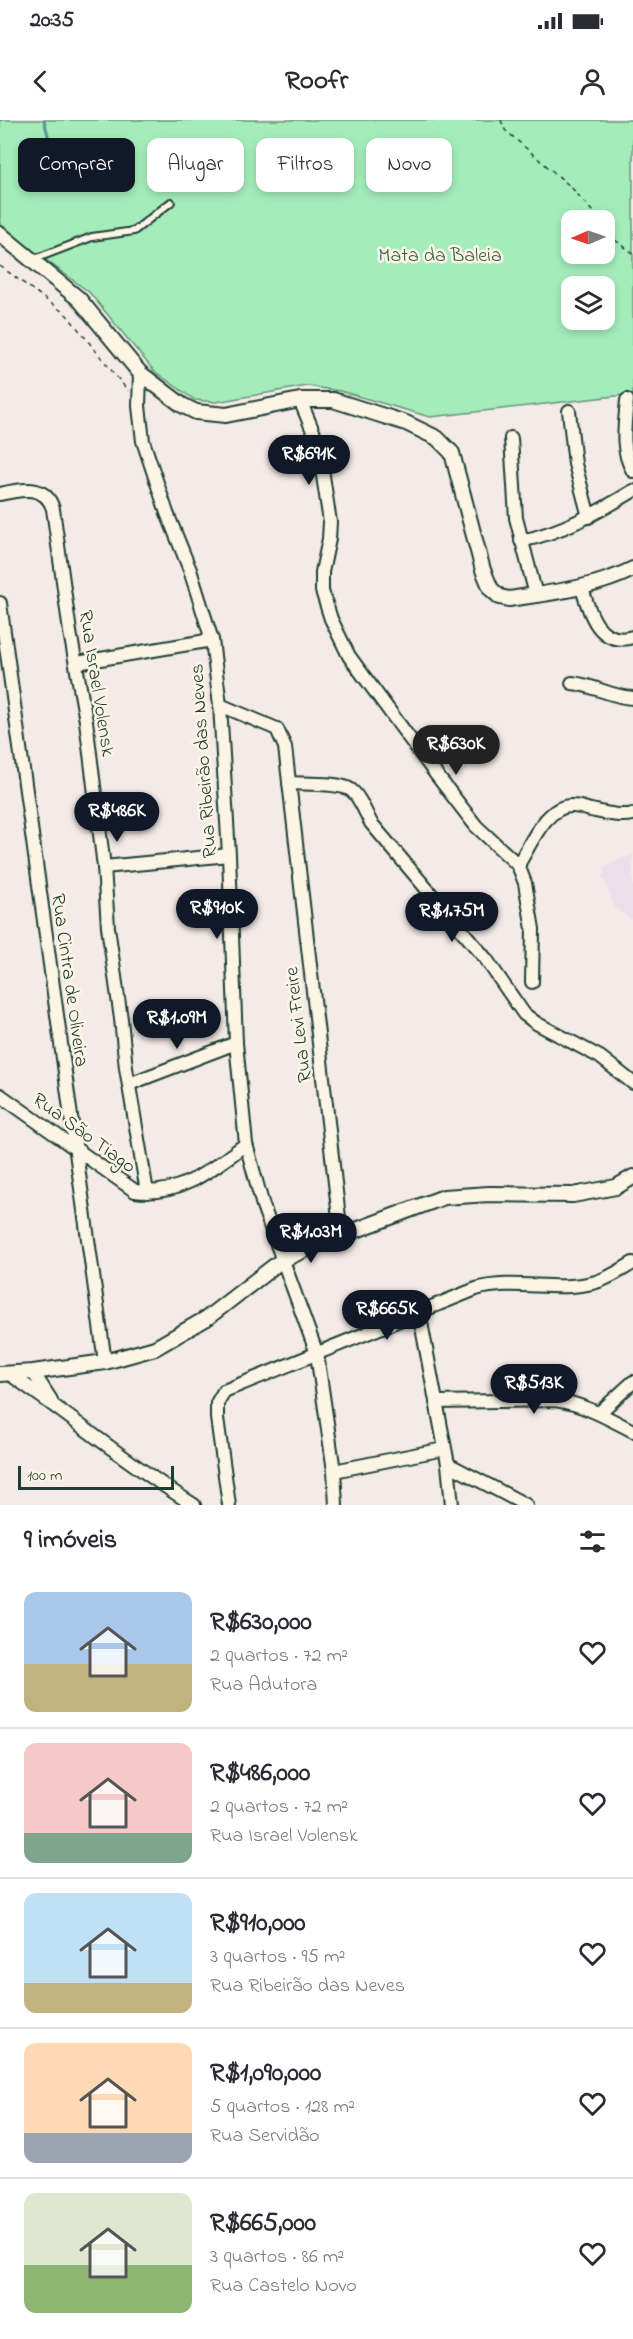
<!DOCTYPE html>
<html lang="pt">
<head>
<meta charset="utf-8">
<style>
	:root { --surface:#fff; --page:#f2f2f3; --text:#2b2b33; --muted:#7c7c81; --line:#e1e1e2; --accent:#111827 }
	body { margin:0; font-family:"Indie Flower",sans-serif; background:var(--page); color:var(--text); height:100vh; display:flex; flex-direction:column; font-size:22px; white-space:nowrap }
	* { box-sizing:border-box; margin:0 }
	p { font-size:20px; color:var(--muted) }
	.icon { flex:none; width:33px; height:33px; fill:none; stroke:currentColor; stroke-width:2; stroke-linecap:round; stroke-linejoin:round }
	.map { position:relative; height:1385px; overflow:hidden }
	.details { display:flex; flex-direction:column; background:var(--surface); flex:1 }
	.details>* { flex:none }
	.banner { position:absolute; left:18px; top:18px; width:597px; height:54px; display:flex; gap:12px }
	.needle { width:39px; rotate:268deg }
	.buttons { position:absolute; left:561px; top:90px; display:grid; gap:12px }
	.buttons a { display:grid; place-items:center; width:54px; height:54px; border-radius:12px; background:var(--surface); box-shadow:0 3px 9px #0003; font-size:30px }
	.scale { position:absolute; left:18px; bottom:15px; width:156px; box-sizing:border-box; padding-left:6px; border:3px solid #1f3d34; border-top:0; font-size:16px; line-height:21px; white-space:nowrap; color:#1f3d34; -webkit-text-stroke:4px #fcf5e5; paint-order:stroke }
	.price { position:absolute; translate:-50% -51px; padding:0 14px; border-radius:21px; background:var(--accent); color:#fff; font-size:20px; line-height:39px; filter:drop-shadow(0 2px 3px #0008) }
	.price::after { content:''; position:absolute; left:50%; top:36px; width:18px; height:14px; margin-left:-9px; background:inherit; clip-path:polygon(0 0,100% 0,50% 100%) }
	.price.selected { background:#222; color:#fff }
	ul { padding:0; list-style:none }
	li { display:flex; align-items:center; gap:18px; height:150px; padding:0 24px }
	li+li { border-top:2px solid var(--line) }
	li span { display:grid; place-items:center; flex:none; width:168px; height:120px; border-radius:12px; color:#555 }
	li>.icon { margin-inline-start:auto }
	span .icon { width:72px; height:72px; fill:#fffc; stroke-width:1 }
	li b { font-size:26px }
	h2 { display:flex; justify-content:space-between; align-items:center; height:72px; padding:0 24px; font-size:26px }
	.chip { padding:0 21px; border-radius:12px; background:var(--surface); box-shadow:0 3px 9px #0003; font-size:21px; line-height:54px }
	.chip.selected { background:var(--accent); color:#fff }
	.status { display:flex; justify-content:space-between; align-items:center; height:42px; padding:0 30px; background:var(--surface); direction:ltr }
	.status svg { height:16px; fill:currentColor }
	header { display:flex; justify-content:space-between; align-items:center; height:78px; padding:0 24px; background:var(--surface); font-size:27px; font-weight:700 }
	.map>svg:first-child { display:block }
	.built { fill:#ebdfec }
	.green { fill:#a4edbb; stroke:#629578; stroke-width:1.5; fill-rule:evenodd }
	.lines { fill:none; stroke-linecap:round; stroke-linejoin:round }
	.stream { stroke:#599696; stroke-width:3 }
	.service-casing { stroke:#1f3d34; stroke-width:10 }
	.minor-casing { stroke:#1f3d34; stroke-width:16 }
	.tertiary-casing { stroke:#1f3d34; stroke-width:18 }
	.path { stroke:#1f3d34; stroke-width:1.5; stroke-dasharray:4.5 4.5; stroke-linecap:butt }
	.service { stroke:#fcf5e5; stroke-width:6 }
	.minor { stroke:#fcf5e5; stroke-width:12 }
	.tertiary { stroke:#fcf5e5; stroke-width:14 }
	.labels { text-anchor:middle; stroke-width:5; stroke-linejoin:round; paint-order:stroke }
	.park-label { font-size:20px; fill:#3a604f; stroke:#fcf5e5 }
	.street-label { font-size:20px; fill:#1f3d34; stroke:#fcf5e5 }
</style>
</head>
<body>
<div class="status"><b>20:35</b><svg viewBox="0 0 49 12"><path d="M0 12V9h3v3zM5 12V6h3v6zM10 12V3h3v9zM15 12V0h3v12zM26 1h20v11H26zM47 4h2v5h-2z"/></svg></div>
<header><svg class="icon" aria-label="back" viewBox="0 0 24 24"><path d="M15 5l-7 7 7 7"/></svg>Roofr<svg class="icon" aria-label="person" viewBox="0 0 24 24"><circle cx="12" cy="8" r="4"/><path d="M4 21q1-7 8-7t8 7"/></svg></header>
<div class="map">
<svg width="633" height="1385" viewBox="0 0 633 1385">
	<rect width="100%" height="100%" fill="#f4ebe8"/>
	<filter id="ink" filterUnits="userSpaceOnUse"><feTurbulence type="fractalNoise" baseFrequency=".0167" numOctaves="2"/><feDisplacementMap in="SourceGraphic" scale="12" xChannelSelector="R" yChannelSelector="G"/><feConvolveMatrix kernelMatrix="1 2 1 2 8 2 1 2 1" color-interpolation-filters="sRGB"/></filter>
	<g filter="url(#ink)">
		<path class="built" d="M633,734v67l-18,-13 -13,-33 3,-2 -1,-6z"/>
		<path class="green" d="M0,0h633v274l-203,23 -90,-26 -33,-5 -91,16 -21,-2 -41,-29 -65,-79 -89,-66zM572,100h32v34h-32zM572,166h32v34h-32z"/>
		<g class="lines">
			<path class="stream" d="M44,0l7,27"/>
			<defs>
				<path id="service" d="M32,140l60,-23 42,-6 37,-29"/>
				<g id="minor">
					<path d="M140,253l-1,33 4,35 24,72 23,57 22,70 8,65 9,150 7,188 10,101 17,62 54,148 17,117 2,34"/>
					<path d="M300,280l15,36 5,20 10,66 -1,17 -7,33v19l9,28 18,37 86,117 41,53 42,39 7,18 8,46 -1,53"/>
					<path d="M627,280c-2,24 -7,50 6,71"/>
					<path d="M569,291l6,53 14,53"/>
					<path d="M511,318l5,80 20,77"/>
					<path d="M0,374c21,-5 46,-10 53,15l17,123 16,89 18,146 4,60 13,92 5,49 21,124"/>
					<path d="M521,421c41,-9 76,-28 112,-50"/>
					<path d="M582,468c7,24 17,59 51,49"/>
					<path d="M0,483l105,759"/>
					<path d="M77,543l135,-23"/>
					<path d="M572,563c22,2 39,14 61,15"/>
					<path d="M220,585l57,24 8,18 56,488"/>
					<path d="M289,663c14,1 51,-1 62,7 9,7 14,22 20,33l115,136 38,55 12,9 64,34 33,26"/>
					<path d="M518,745c12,-19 28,-61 55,-59 6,0 13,3 18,4 14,3 28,7 42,4"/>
					<path d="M104,747l125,-12"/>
					<path d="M129,964l107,-41"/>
					<path d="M0,975l135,96c45,6 77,-22 111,-47"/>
					<path d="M419,1192l29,152 4,41"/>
					<path d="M33,1252l18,28"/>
					<path d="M8,1253c63,43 121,92 186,132"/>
					<path d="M436,1282l119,-2c29,4 53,18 78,31"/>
					<path d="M599,1293l34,-31"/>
					<path d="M448,1344l78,41"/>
					<path d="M334,1351l110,-22"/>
					<path d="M229,1385l-12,-87v-15l7,-12 252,-102c39,-11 81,4 120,-7 14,-4 25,-12 37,-19"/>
				</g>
				<g id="tertiary">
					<path d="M0,114l79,65 61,74 42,32 14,7 30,3 74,-15h33l73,23 31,15 15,15 31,117 8,19 9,8 9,2c44,-7 84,-10 124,-30"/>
					<path d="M0,1254l33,-2 72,-10 50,-14 52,-30 75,-58 29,-13 133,-50 45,-3 84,1 43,-8 17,-10"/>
				</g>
			</defs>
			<use href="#service" class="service-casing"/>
			<use href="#minor" class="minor-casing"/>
			<use href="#tertiary" class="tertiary-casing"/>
			<g class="path">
				<path d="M501,0l4,10 66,57 29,33"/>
				<path d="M604,106l11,14 18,13"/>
				<path d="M0,146l67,49 61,76"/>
			</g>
			<use href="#service" class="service"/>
			<use href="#minor" class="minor"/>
			<use href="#tertiary" class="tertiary"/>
		</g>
	</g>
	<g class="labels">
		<g class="park-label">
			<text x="440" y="141">Mata da Baleia</text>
		</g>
		<g class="street-label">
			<text transform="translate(98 563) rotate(81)" y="7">Rua Israel Volensk</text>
			<text transform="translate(202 641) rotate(-94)" y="7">Rua Ribeirão das Neves</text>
			<text transform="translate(71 860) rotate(82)" y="7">Rua Cintra de Oliveira</text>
			<text transform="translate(297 905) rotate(-97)" y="7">Rua Levi Freire</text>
			<text transform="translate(85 1012) rotate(36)" y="7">Rua São Tiago</text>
		</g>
	</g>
</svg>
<div class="buttons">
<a><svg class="needle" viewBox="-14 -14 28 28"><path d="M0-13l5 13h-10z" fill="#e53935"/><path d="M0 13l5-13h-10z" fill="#7c7c81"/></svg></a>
<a><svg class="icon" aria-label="layers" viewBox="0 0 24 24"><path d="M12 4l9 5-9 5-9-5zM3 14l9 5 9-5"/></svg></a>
</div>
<div class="scale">100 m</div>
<b class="price" style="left:309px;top:366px">R$691K</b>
<b class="price selected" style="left:456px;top:656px">R$630K</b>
<b class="price" style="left:117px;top:723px">R$486K</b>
<b class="price" style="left:217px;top:820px">R$910K</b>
<b class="price" style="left:452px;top:823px">R$1.75M</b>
<b class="price" style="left:177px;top:930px">R$1.09M</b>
<b class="price" style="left:311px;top:1144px">R$1.03M</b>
<b class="price" style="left:387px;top:1221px">R$665K</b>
<b class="price" style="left:534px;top:1295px">R$513K</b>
<div class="banner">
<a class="chip selected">Comprar</a>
<a class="chip">Alugar</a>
<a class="chip">Filtros</a>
<a class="chip">Novo</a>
</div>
</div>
<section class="details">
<h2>9 imóveis<svg class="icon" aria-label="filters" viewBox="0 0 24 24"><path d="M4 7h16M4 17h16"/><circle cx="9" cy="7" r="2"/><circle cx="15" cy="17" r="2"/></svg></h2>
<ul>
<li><span style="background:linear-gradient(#a9c7e8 60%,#c2b280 0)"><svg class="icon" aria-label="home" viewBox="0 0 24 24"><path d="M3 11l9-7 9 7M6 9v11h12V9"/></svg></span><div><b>R$630,000</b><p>2 quartos · 72 m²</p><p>Rua Adutora</p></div><svg class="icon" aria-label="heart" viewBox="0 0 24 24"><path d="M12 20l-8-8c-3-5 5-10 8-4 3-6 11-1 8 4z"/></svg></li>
<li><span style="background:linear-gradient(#f6c9c9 75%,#7fa58c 0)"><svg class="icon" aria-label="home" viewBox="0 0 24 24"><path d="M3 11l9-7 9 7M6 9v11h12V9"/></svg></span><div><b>R$486,000</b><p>2 quartos · 72 m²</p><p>Rua Israel Volensk</p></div><svg class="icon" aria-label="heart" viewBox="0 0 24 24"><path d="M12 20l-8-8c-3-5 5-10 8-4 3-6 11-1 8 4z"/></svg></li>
<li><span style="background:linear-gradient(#bfe0f5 75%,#c2b280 0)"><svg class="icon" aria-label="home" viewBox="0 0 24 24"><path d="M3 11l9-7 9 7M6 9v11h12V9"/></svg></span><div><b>R$910,000</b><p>3 quartos · 95 m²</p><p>Rua Ribeirão das Neves</p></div><svg class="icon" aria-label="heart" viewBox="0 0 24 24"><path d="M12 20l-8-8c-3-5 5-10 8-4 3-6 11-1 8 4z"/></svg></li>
<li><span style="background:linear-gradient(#ffd9b3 75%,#9aa5b1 0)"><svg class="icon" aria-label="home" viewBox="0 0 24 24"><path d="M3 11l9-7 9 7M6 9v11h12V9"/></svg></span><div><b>R$1,090,000</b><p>5 quartos · 128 m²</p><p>Rua Servidão</p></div><svg class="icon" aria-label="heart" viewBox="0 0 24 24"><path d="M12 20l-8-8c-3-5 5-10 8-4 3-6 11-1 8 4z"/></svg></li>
<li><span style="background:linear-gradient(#dfe7d0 60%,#8fb573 0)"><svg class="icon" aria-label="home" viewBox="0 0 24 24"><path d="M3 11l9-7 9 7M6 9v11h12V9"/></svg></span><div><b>R$665,000</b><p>3 quartos · 86 m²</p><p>Rua Castelo Novo</p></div><svg class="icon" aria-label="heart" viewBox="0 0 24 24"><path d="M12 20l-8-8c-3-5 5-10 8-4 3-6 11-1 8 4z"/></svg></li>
</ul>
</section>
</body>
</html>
